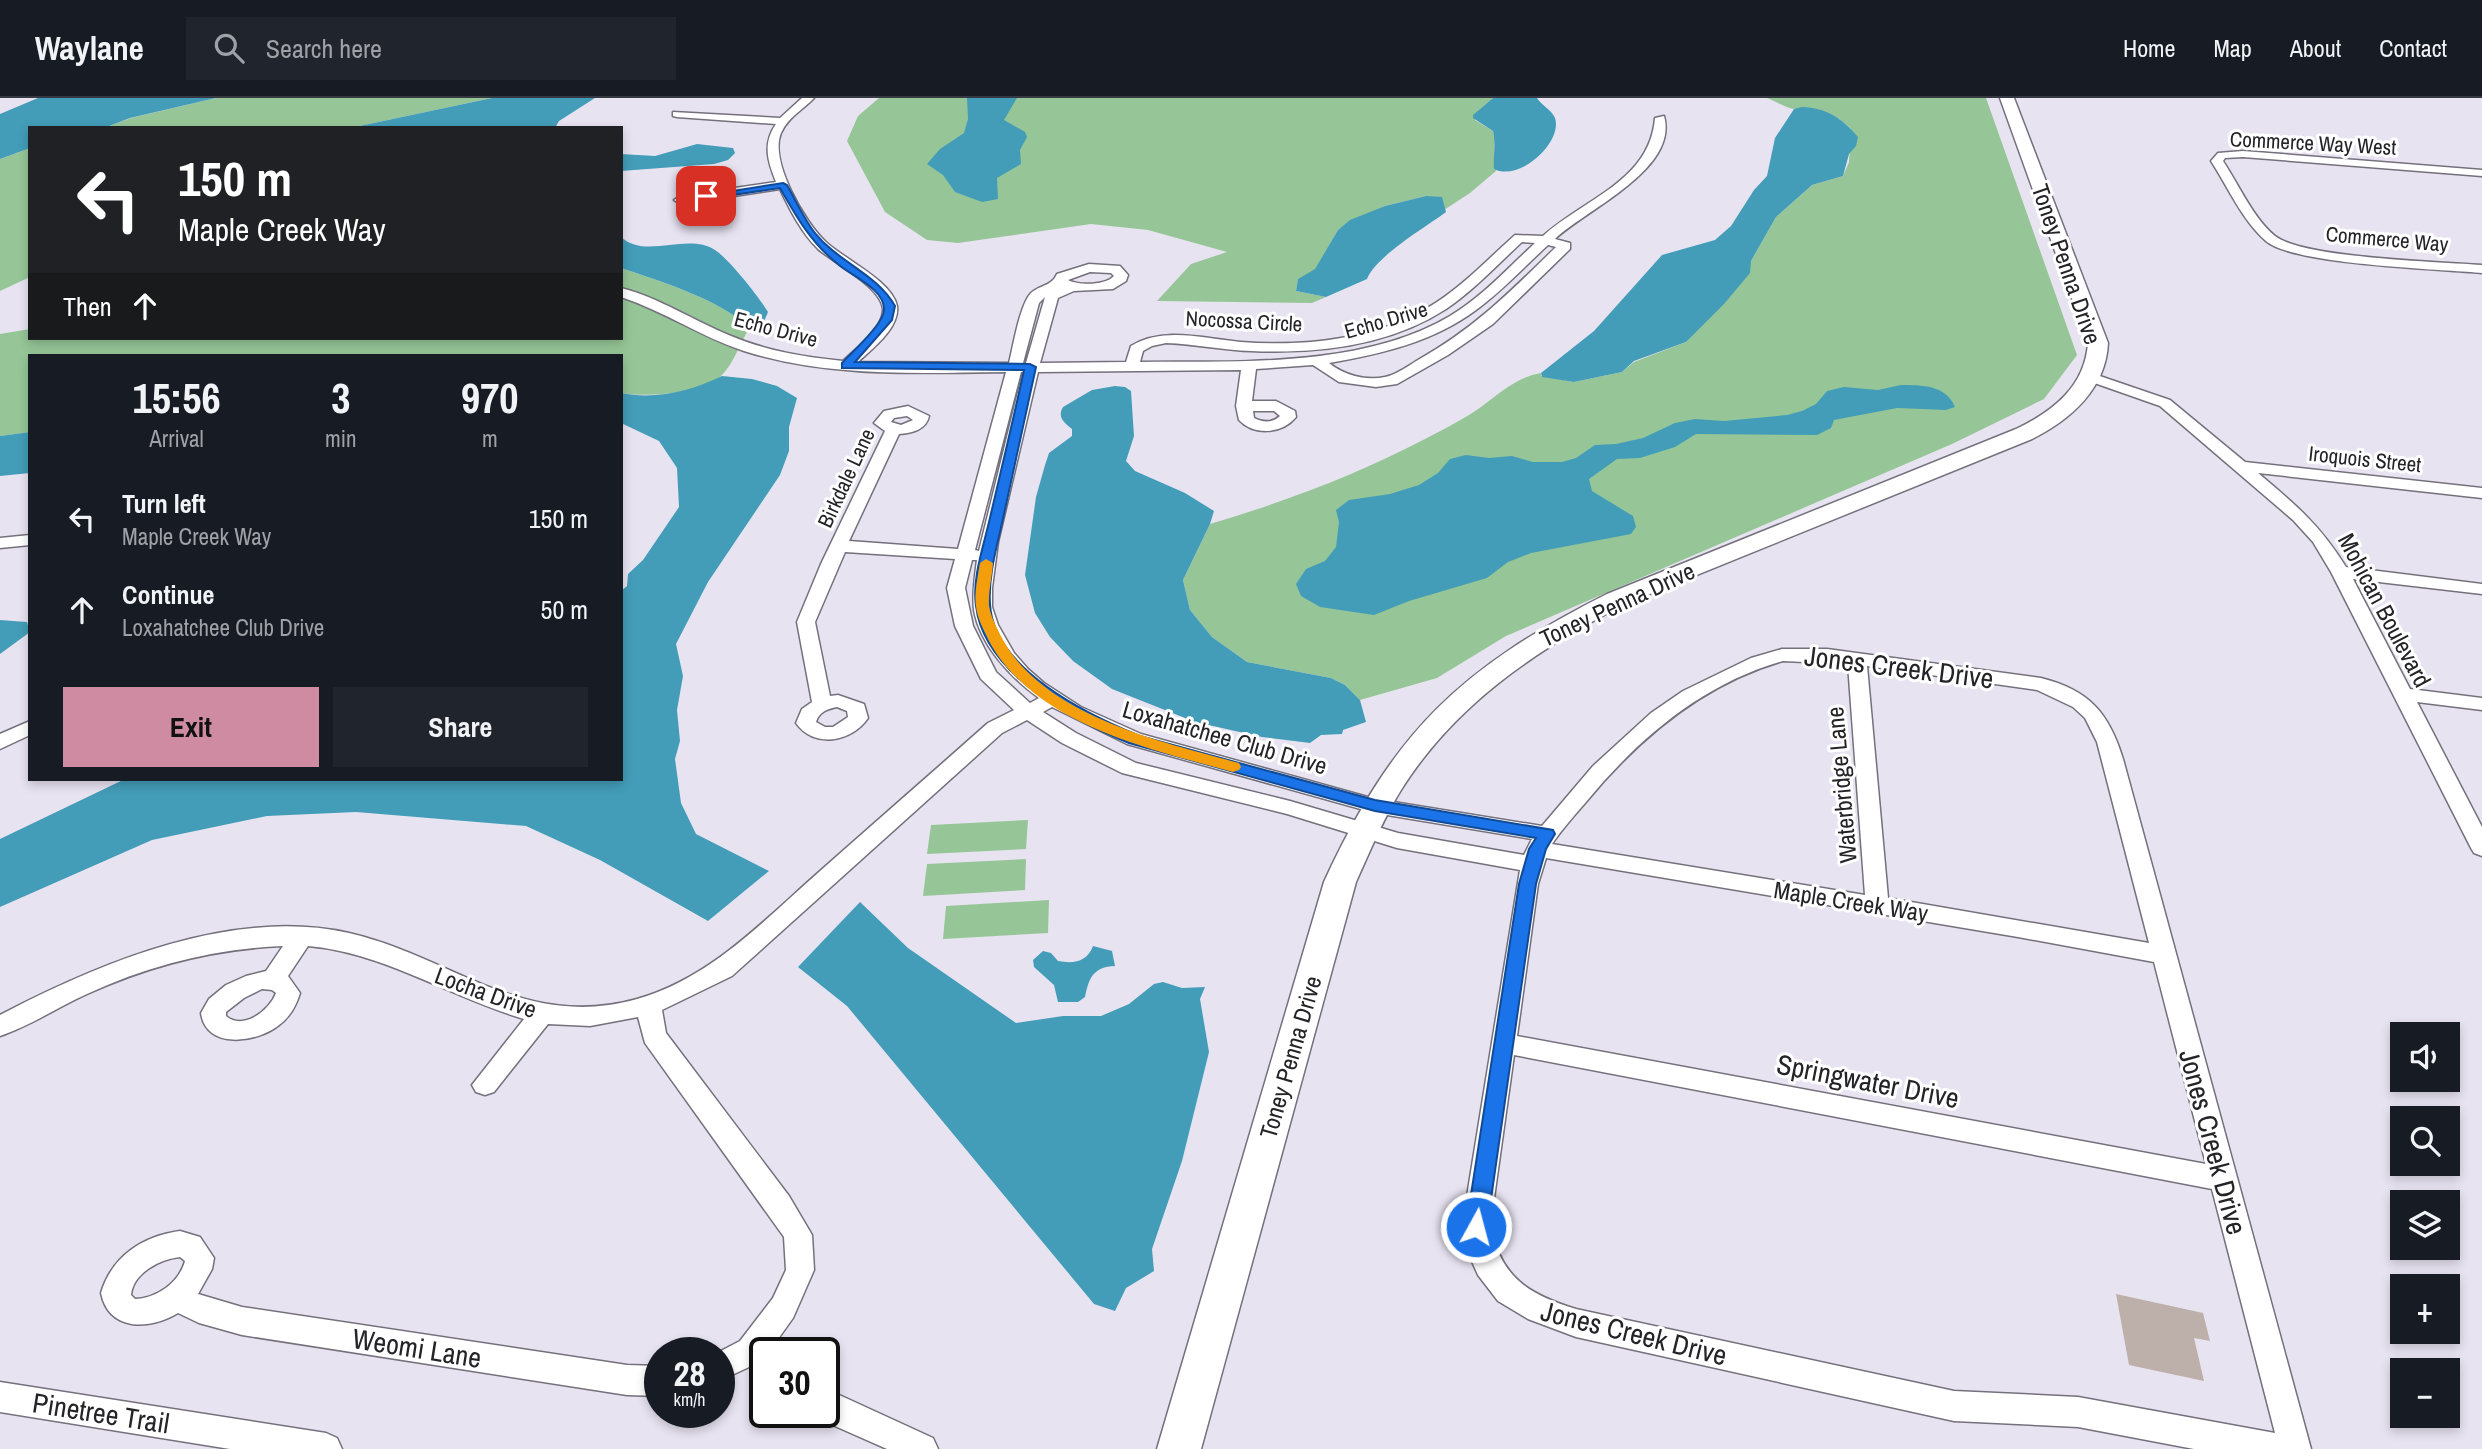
<!DOCTYPE html>
<html lang="en">
<head>
<meta charset="utf-8">
<style>
	body { margin:0; font-family:"Archivo Narrow",sans-serif; background:#20242c; color:#f1f3f6; height:100vh; display:flex; flex-direction:column; font-size:26px; white-space:nowrap }
	* { box-sizing:border-box; margin:0 }
	p { font-size:23px; color:#9ea1a6 }
	.icon { flex:none; width:38px; height:38px; fill:none; stroke:currentColor; stroke-width:2; stroke-linecap:round; stroke-linejoin:round }
	.map { position:relative; flex:1; overflow:hidden }
	.sheet { position:absolute; left:28px; top:256px; width:595px; height:427px; display:flex; flex-direction:column; background:#171b24; border-radius:0px; box-shadow:0 4px 10px #0003 }
	.sheet>* { flex:none }
	.guide { position:absolute; left:28px; top:28px; width:595px; height:214px; border-radius:0px; box-shadow:0 4px 10px #0003; background:#202124; color:#fff; overflow:hidden }
	.fabs { position:absolute; left:2390px; top:924px; display:grid; gap:14px }
	.fabs a { display:grid; place-items:center; width:70px; height:70px; border-radius:0px; background:#171b24; box-shadow:0 4px 10px #0003; font-size:35px }
	.speed { position:absolute; left:644px; top:1239px; display:flex; gap:14px; font-size:35px; font-weight:700; text-align:center }
	.speed>* { display:grid; place-content:center; width:91px; height:91px; border-radius:50%; background:#171b24; box-shadow:0 4px 10px #0003; line-height:1 }
	.speed small { font-size:18px; font-weight:400 }
	.speed .limit { border:4px solid #111; border-radius:10px; background:#fff; color:#111 }
	.pin { position:absolute; display:grid; place-items:center; width:60px; height:60px; color:#fff; margin:-30px; border-radius:14px; box-shadow:0 4px 10px #0006 }
	.me { position:absolute; width:77px; margin:-38px; rotate:7deg; stroke-linejoin:round; filter:drop-shadow(0 0 5px #0008) }
	.turn { display:flex; align-items:center; gap:24px; height:147px; padding:0 35px; font-size:32px }
	.turn .icon { width:91px; height:91px; stroke-width:2.5 }
	.turn b { display:block; font-size:49px; line-height:60px }
	.then { display:flex; align-items:center; height:66px; padding:0 35px; background:#0003; gap:14px; font-size:26px }
	.eta { display:flex; justify-content:space-evenly; align-items:center; height:119px; text-align:center }
	.eta b { font-size:42px; font-weight:700; line-height:49px }
	.cta { display:flex; gap:14px; margin-top:auto; padding:14px 35px }
	.cta a { flex:1; height:80px; border-radius:0px; background:#cf8ba2; color:#111; font-size:28px; font-weight:700; line-height:80px; text-align:center }
	.cta a+a { background:#20242c; color:#f1f3f6 }
	ul { padding:0; list-style:none }
	li { display:flex; align-items:center; gap:21px; height:91px; padding:0 35px }
	li div { flex:1 }
	li b { display:block; font-size:26px }
	li em { font-style:normal }
	header { display:flex; align-items:center; gap:42px; box-sizing:border-box; height:98px; padding:0 35px; background:#171b24; border-bottom:2px solid #363941 }
	header strong { font-size:33px }
	nav { display:flex; gap:38px; margin-inline-start:auto; font-size:24px }
	.search { width:490px; height:63px; background:#20242c; display:flex; align-items:center; gap:18px; box-sizing:border-box; padding:0 24px; border-radius:0px; color:#9ea1a6; font-size:26px }
	.map>svg:first-child { display:block }
	.green { fill:#96c697 }
	.water { fill:#439db8 }
	.building { fill:#bdafa9 }
	.lines { fill:none; stroke-linecap:round; stroke-linejoin:round }
	.street-casing { stroke:#74707c; stroke-width:3 }
	.secondary-casing { stroke:#74707c; stroke-width:3 }
	.street { fill:#fff; fill-rule:evenodd }
	.secondary { fill:#fff; fill-rule:evenodd }
	.route { fill:#1a73e8; stroke:#114b97; stroke-width:2 }
	.slow { fill:#f59e0b }
	.labels { text-anchor:middle; dominant-baseline:central; stroke-width:6; stroke-linejoin:round; paint-order:stroke }
	.far-street-label { font-size:21px; fill:#242327; stroke:#fff }
	.street-label { font-size:24px; fill:#242327; stroke:#fff }
	.near-street-label { font-size:28px; fill:#242327; stroke:#fff }
</style>
</head>
<body>
<header>
<strong>Waylane</strong>
<div class="search"><svg class="icon" aria-label="search" viewBox="0 0 24 24"><circle cx="10" cy="10" r="6"/><path d="M15 15l6 6"/></svg>Search here</div>
<nav><a>Home</a><a>Map</a><a>About</a><a>Contact</a></nav>
</header>
<div class="map">
<svg width="2482" height="1351" viewBox="0 0 2482 1351">
	<rect width="100%" height="100%" fill="#e8e3f1"/>
	<g class="green">
		<polygon points="216,0 492,0 350,30 104,30 131,20"/>
		<path d="M 879,0 L 1493,0 L 1479,12 L 1475,22 L 1493,33 C 1496,47 1492,60 1496,73 L 1470,95 L 1444,112 L 1426,98 L 1385,108 L 1342,129 L 1338,132 L 1315,172 L 1298,181 L 1296,193 L 1326,199 L 1312,205 L 1157,203 L 1191,166 L 1227,154 L 1148,132 L 1091,126 L 958,145 L 927,142 L 885,114 L 847,43 L 858,18 Z"/>
		<path d="M 1767,0 L 1986,0 L 2077,257 L 2044,301 L 1952,346 L 1506,538 L 1437,580 L 1360,602 L 1345,587 L 1331,580 L 1247,564 L 1212,539 L 1190,512 L 1183,482 L 1210,426 C 1284,404 1356,377 1425,341 C 1444,331 1464,321 1481,309 C 1500,295 1517,279 1541,275 L 1541,278 L 1574,284 L 1622,274 L 1634,264 L 1686,244 L 1751,163 L 1776,119 L 1812,87 L 1843,78 L 1849,64 L 1851,31 C 1832,12 1820,12 1794,11 C 1786,10 1775,3 1767,0 Z"/>
		<polygon points="30,50 30,179 0,193 0,61"/>
		<path d="M 621,170 C 665,185 713,199 750,229 C 741,243 734,265 722,277 C 705,295 645,300 621,295 L 621,257 L 30,257 L 30,334 L 0,338 L 0,236 L 30,231 L 30,240 L 621,240 Z"/>
		<polygon points="1028,722 1026,751 927,756 931,727"/>
		<polygon points="1026,761 1025,792 923,798 927,766"/>
		<polygon points="1049,802 1048,835 943,841 946,808"/>
	</g>
	<g class="water">
		<polygon points="38,0 216,0 130,20 104,30 30,30 30,50 0,61 0,16"/>
		<polygon points="492,0 595,0 559,23 555,30 350,30"/>
		<polygon points="967,0 1017,0 1004,22 1025,34 1027,39 1020,52 1021,66 997,80 998,101 982,104 955,94 943,77 927,66 940,51 964,35 968,21"/>
		<path d="M 1493,0 L 1537,0 C 1541,7 1552,12 1555,20 C 1563,44 1520,84 1494,71 C 1493,58 1496,47 1493,33 L 1473,20 L 1473,17 Z"/>
		<path d="M 1802,9 C 1827,10 1842,20 1858,39 L 1856,48 L 1849,56 L 1843,78 L 1812,87 L 1776,119 L 1751,163 L 1750,175 L 1724,206 L 1686,244 L 1634,263 L 1622,274 L 1574,284 L 1542,279 L 1541,275 L 1594,233 L 1662,157 L 1715,142 L 1731,128 L 1754,92 L 1767,78 L 1775,40 L 1794,11 Z"/>
		<polygon points="697,46 733,50 735,55 728,62 714,66 621,73 621,56 655,58"/>
		<path d="M 1426,98 L 1442,99 L 1446,114 C 1426,129 1376,158 1367,181 L 1326,199 L 1296,193 L 1298,181 L 1315,171 L 1338,132 L 1350,122 L 1385,108 Z"/>
		<path d="M 621,139 C 646,162 687,134 715,152 C 729,161 759,199 768,214 L 762,228 L 750,229 C 713,199 665,185 621,170 Z"/>
		<path d="M 722,278 L 752,281 L 777,288 L 797,300 L 789,329 L 789,353 L 780,377 L 708,484 L 676,546 L 683,578 L 677,612 L 680,643 L 675,661 L 681,705 L 696,736 L 769,773 L 708,823 L 600,762 L 526,728 L 356,714 L 267,718 L 152,742 L 0,809 L 0,741 L 125,681 L 621,681 L 621,493 L 627,488 L 628,476 L 643,462 L 679,409 L 677,370 L 659,343 L 621,325 L 621,295 C 655,302 692,293 722,278 Z"/>
		<path d="M 1901,287 C 1922,287 1946,287 1955,309 L 1946,312 L 1897,310 L 1834,322 L 1831,330 L 1817,337 L 1696,336 L 1675,349 L 1640,360 L 1617,361 L 1589,381 L 1592,393 L 1633,418 L 1636,429 L 1631,436 L 1531,455 L 1508,464 L 1487,480 L 1409,503 L 1374,517 L 1320,509 L 1301,498 L 1296,486 L 1306,471 L 1325,463 L 1336,449 L 1339,424 L 1336,412 L 1349,402 L 1390,396 L 1419,387 L 1438,375 L 1450,361 L 1466,357 L 1489,360 L 1512,358 L 1533,364 L 1562,364 L 1576,360 L 1595,347 L 1616,346 L 1643,340 L 1675,325 L 1695,321 L 1724,323 L 1787,317 L 1802,313 L 1816,306 L 1827,293 L 1844,289 L 1878,292 Z"/>
		<path d="M 1115,288 L 1125,289 L 1131,293 L 1134,338 L 1126,363 L 1135,373 L 1185,395 L 1214,413 L 1210,426 L 1183,482 L 1190,512 L 1212,539 L 1247,564 L 1331,580 L 1345,587 L 1360,602 L 1366,624 L 1343,632 L 1342,636 L 1321,637 L 1310,645 L 1262,639 L 1195,624 L 1112,591 L 1073,563 L 1050,539 L 1035,515 L 1025,477 L 1036,399 L 1045,367 L 1049,355 L 1072,338 L 1072,331 C 1064,325 1057,319 1063,309 L 1092,292 Z"/>
		<polygon points="30,334 30,375 0,378 0,338"/>
		<polygon points="0,522 27,524 30,534 0,556"/>
		<polygon points="860,804 908,850 1016,925 1063,918 1101,918 1129,906 1154,886 1163,884 1182,890 1205,889 1200,901 1209,954 1182,1063 1152,1151 1154,1173 1126,1190 1115,1213 1094,1206 847,908 798,869"/>
		<path d="M 1093,848 L 1112,853 L 1115,868 C 1093,869 1089,880 1085,899 L 1078,904 L 1058,904 L 1054,887 L 1034,869 L 1033,862 L 1043,853 L 1051,855 L 1058,863 C 1074,866 1087,864 1093,848 Z"/>
	</g>
	<polygon class="building" points="2116,1196 2203,1215 2210,1243 2194,1240 2204,1283 2129,1267"/>
	<g class="lines">
		<defs>
			<g id="street">
				<path d="M 802,0 L 814,0 C 804,11 788,19 781,35 C 769,63 805,125 826,144 C 844,161 892,183 897,208 C 900,230 872,251 858,264 L 1009,265 C 1013,249 1020,206 1031,195 C 1040,187 1052,188 1057,176 L 1089,166 L 1120,168 L 1128,177 L 1126,183 L 1113,191 L 1074,193 L 1058,200 L 1040,265 L 1126,264 L 1131,248 C 1165,228 1204,241 1241,244 C 1307,249 1381,241 1437,204 C 1466,185 1489,160 1515,137 L 1543,138 C 1585,100 1650,83 1655,20 L 1664,18 C 1679,71 1587,111 1555,141 L 1570,145 L 1570,151 L 1493,226 L 1448,257 L 1397,286 L 1376,289 L 1339,284 L 1313,267 L 1256,271 L 1252,303 L 1276,303 L 1295,313 L 1296,319 C 1282,336 1254,338 1239,322 L 1236,308 L 1241,272 L 1038,274 L 998,444 L 992,490 L 992,509 L 998,527 L 1014,555 L 1028,571 L 1044,585 L 1081,609 L 1141,636 L 1375,701 L 1542,728 L 1593,668 L 1651,615 L 1683,593 L 1751,560 L 1782,551 L 1827,551 L 2041,580 C 2089,592 2109,615 2123,661 L 2311,1351 L 2194,1351 L 2078,1329 L 1954,1323 L 1576,1239 L 1528,1221 L 1498,1203 L 1478,1177 L 1466,1150 L 1462,1129 L 1520,772 L 1397,750 L 1287,716 L 1122,675 L 1062,645 L 1027,622 L 1002,635 L 732,878 L 662,912 L 666,935 L 789,1098 L 812,1137 L 814,1172 L 793,1220 L 768,1255 L 765,1255 L 762,1263 L 719,1283 L 719,1255 L 717,1255 L 740,1243 L 773,1200 L 786,1172 L 784,1139 L 645,945 L 638,919 L 590,928 L 548,926 L 494,994 L 485,997 L 476,994 L 472,987 L 524,921 C 449,899 386,855 308,848 L 288,878 L 300,895 C 296,908 290,919 279,927 C 257,945 206,952 201,915 L 209,901 L 226,887 L 246,878 L 266,873 L 283,848 C 214,851 150,867 87,896 C 58,909 30,928 0,938 L 0,917 C 101,864 233,809 349,835 C 453,859 523,933 637,901 C 711,880 763,823 819,774 C 875,724 932,675 988,625 L 1014,612 L 981,581 L 955,528 L 947,490 L 955,461 L 845,454 L 815,524 L 830,598 L 838,597 L 864,606 L 868,620 C 852,644 814,651 796,625 L 802,611 L 812,604 L 797,524 L 821,466 L 885,333 L 874,325 L 884,313 L 908,308 L 929,318 C 926,332 912,335 899,336 L 849,443 L 958,451 L 1006,274 C 919,275 828,280 744,253 C 701,239 664,213 621,199 L 621,190 C 660,200 694,223 731,238 C 767,253 804,259 843,263 C 856,250 881,234 883,213 C 884,190 834,165 818,151 C 801,134 790,112 780,91 L 680,106 L 674,102 L 680,98 L 776,84 C 768,64 762,46 776,26 L 677,19 L 673,18 L 673,14 L 780,20 ZM 1522,144 L 1535,145 C 1508,170 1482,199 1450,218 C 1362,270 1239,263 1140,264 L 1143,253 L 1152,248 L 1166,245 C 1194,246 1222,252 1251,253 C 1317,256 1389,248 1446,211 C 1474,192 1497,167 1522,144 ZM 1548,147 L 1556,149 C 1510,194 1475,230 1418,262 C 1408,268 1396,277 1385,279 C 1365,283 1344,277 1329,265 C 1381,256 1433,244 1476,212 C 1502,193 1524,169 1548,147 ZM 1090,174 L 1111,175 L 1114,178 C 1106,187 1080,188 1068,182 ZM 1045,199 L 1026,265 L 1023,265 L 1039,205 ZM 1021,274 L 1023,274 L 979,453 L 975,452 ZM 1253,313 L 1274,313 L 1280,318 C 1272,325 1264,325 1254,320 ZM 907,318 L 913,322 L 901,327 L 891,324 L 894,320 ZM 972,462 L 977,462 C 975,478 972,495 974,512 C 980,547 1011,580 1039,600 L 1030,605 L 996,574 L 973,528 L 965,490 ZM 1783,563 L 1848,566 L 1865,797 L 1552,746 C 1562,731 1574,718 1586,704 C 1638,641 1702,586 1783,563 ZM 1867,568 L 2037,592 L 2073,609 L 2085,620 L 2097,644 L 2149,845 L 1888,800 ZM 837,609 L 847,613 L 848,619 L 833,629 L 825,629 L 816,624 C 819,614 827,611 837,609 ZM 1052,609 L 1127,646 L 1375,715 L 1532,741 L 1524,757 L 1398,735 L 1290,703 L 1136,665 L 1076,635 L 1043,614 ZM 1546,760 L 2018,839 L 2154,864 L 2206,1066 L 1517,938 L 1538,786 ZM 262,891 L 272,892 L 276,895 C 270,912 243,933 226,918 L 226,914 L 244,900 ZM 1514,957 L 2212,1091 L 2275,1335 L 2078,1299 L 1954,1293 L 1576,1211 C 1528,1196 1502,1180 1490,1129 Z"/>
				<path d="M 2243,53 L 2482,72 L 2482,78 L 2243,59 L 2225,60 L 2223,63 C 2239,87 2253,120 2275,138 C 2303,160 2441,164 2482,167 L 2482,175 C 2439,171 2294,167 2266,143 C 2242,122 2228,89 2211,63 L 2218,55 Z"/>
				<path d="M 2088,274 L 2170,302 L 2245,364 L 2482,390 L 2482,400 L 2258,375 C 2296,407 2320,427 2346,469 L 2482,486 L 2482,496 L 2353,481 L 2410,591 L 2482,600 L 2482,612 L 2417,604 L 2482,729 L 2482,758 L 2474,755 L 2471,750 L 2331,474 L 2313,444 L 2293,422 L 2160,308 L 2083,281 L 2081,278 L 2083,275 Z"/>
				<polygon points="30,437 30,447 0,450 0,440"/>
				<polygon points="30,623 30,637 0,651 0,636"/>
				<path d="M 180,1133 L 200,1139 L 214,1160 L 212,1171 L 198,1196 L 242,1209 L 627,1267 L 660,1268 L 660,1298 L 627,1297 L 242,1237 L 199,1225 L 178,1215 C 150,1232 109,1234 101,1195 C 112,1158 143,1138 180,1133 ZM 180,1159 L 185,1163 C 179,1185 157,1200 135,1201 L 131,1197 C 133,1175 160,1161 180,1159 Z"/>
				<polygon points="0,1284 326,1335 337,1340 342,1351 230,1351 0,1314"/>
				<polygon points="824,1290 933,1340 938,1351 887,1351 828,1325 813,1314 824,1314"/>
			</g>
			<path id="secondary" d="M 2000,0 L 2014,0 L 2108,245 C 2106,291 2070,322 2032,341 L 1625,506 C 1536,552 1455,606 1401,692 C 1383,721 1370,753 1356,784 L 1201,1351 L 1157,1351 L 1324,784 C 1393,634 1460,570 1607,496 L 2016,331 C 2052,314 2085,289 2088,245 Z"/>
		</defs>
		<use href="#street" class="street-casing"/>
		<use href="#secondary" class="secondary-casing"/>
		<use href="#street" class="street"/>
		<use href="#secondary" class="secondary"/>
	</g>
	<path class="route" d="M 783,85 L 787,87 C 796,103 804,121 815,135 C 838,164 877,176 895,208 L 892,222 L 855,264 L 1030,266 L 1036,269 C 1025,318 1015,367 1004,416 C 998,445 988,476 990,506 C 993,571 1088,617 1140,638 L 1375,702 L 1553,732 L 1555,736 L 1546,751 L 1536,786 L 1487,1129 L 1484,1136 L 1476,1139 L 1469,1136 L 1466,1129 L 1519,786 L 1529,751 L 1536,740 L 1375,713 L 1129,645 C 1073,622 984,576 976,508 C 972,481 983,450 989,424 C 1001,373 1013,323 1024,272 L 842,270 L 842,265 C 852,254 885,225 884,211 C 884,191 852,178 839,167 C 812,146 797,120 780,90 L 706,101 L 701,98 Z"/>
	<path class="slow" d="M 986,461 L 993,465 C 992,479 988,495 989,508 C 991,520 998,532 1003,542 C 1045,618 1162,644 1239,665 L 1241,669 L 1239,672 L 1233,674 C 1149,651 1034,626 989,543 C 984,532 977,520 976,508 C 974,495 978,479 980,465 Z"/>
	<g class="labels">
		<g class="far-street-label">
			<text transform="translate(2313 45) rotate(3)">Commerce Way West</text>
			<text transform="translate(2387 141) rotate(5)">Commerce Way</text>
			<text transform="translate(1386 222) rotate(-16)">Echo Drive</text>
			<text transform="translate(1244 223) rotate(3)">Nocossa Circle</text>
			<text transform="translate(776 231) rotate(15)">Echo Drive</text>
			<text transform="translate(2365 361) rotate(6)">Iroquois Street</text>
			<text transform="translate(846 380) rotate(-65)">Birkdale Lane</text>
		</g>
		<g class="street-label">
			<text transform="translate(2067 166) rotate(71)">Toney Penna Drive</text>
			<text transform="translate(1617 506) rotate(-25)">Toney Penna Drive</text>
			<text transform="translate(2385 512) rotate(62)">Mohican Boulevard</text>
			<text transform="translate(1225 639) rotate(16)">Loxahatchee Club Drive</text>
			<text transform="translate(1841 687) rotate(-95)">Waterbridge Lane</text>
			<text transform="translate(1851 803) rotate(9)">Maple Creek Way</text>
			<text transform="translate(486 894) rotate(20)">Locha Drive</text>
			<text transform="translate(1290 959) rotate(-74)">Toney Penna Drive</text>
		</g>
		<g class="near-street-label">
			<text transform="translate(1899 569) rotate(7)">Jones Creek Drive</text>
			<text transform="translate(1868 983) rotate(11)">Springwater Drive</text>
			<text transform="translate(2213 1044) rotate(75)">Jones Creek Drive</text>
			<text transform="translate(1634 1235) rotate(14)">Jones Creek Drive</text>
			<text transform="translate(417 1250) rotate(9)">Weomi Lane</text>
			<text transform="translate(101 1315) rotate(9)">Pinetree Trail</text>
		</g>
	</g>
</svg>
<div class="fabs">
<a><svg class="icon" aria-label="sound" viewBox="0 0 24 24"><path d="M4 9h4l5-4v14l-5-4H4zM17 9q2 3 0 6"/></svg></a>
<a><svg class="icon" aria-label="search" viewBox="0 0 24 24"><circle cx="10" cy="10" r="6"/><path d="M15 15l6 6"/></svg></a>
<a><svg class="icon" aria-label="layers" viewBox="0 0 24 24"><path d="M12 4l9 5-9 5-9-5zM3 14l9 5 9-5"/></svg></a>
<a>+</a>
<a>−</a>
</div>
<div class="speed"><div>28<small>km/h</small></div><div class="limit">30</div></div>
<div class="pin" style="left:706px;top:98px;background:#d93025"><svg class="icon" aria-label="arrive" viewBox="0 0 24 24"><path d="M6 21V4h12l-3 4 3 4H6"/></svg></div>
<svg class="me" style="left:1476px;top:1129px" viewBox="-20 -20 40 40"><circle r="17" fill="#1a73e8" stroke="#fff" stroke-width="3"/><path d="M0-11L8 9 0 5-8 9z" fill="#fff"/></svg>
<div class="guide">
<div class="turn"><svg class="icon" aria-label="left" viewBox="0 0 24 24"><path d="M17 20v-9H6M10 6l-5 5 5 5"/></svg><div><b>150 m</b>Maple Creek Way</div></div>
<div class="then">Then<svg class="icon" aria-label="ahead" viewBox="0 0 24 24"><path d="M12 20V5M6 11l6-6 6 6"/></svg></div>
</div>
<section class="sheet">
<div class="eta">
<div><b>15:56</b><p>Arrival</p></div>
<div><b>3</b><p>min</p></div>
<div><b>970</b><p>m</p></div>
</div>
<ul>
<li><svg class="icon" aria-label="left" viewBox="0 0 24 24"><path d="M17 20v-9H6M10 6l-5 5 5 5"/></svg><div><b>Turn left</b><p>Maple Creek Way</p></div><em>150 m</em></li>
<li><svg class="icon" aria-label="ahead" viewBox="0 0 24 24"><path d="M12 20V5M6 11l6-6 6 6"/></svg><div><b>Continue</b><p>Loxahatchee Club Drive</p></div><em>50 m</em></li>
</ul>
<div class="cta"><a>Exit</a><a>Share</a></div>
</section>
</div>
</body>
</html>
